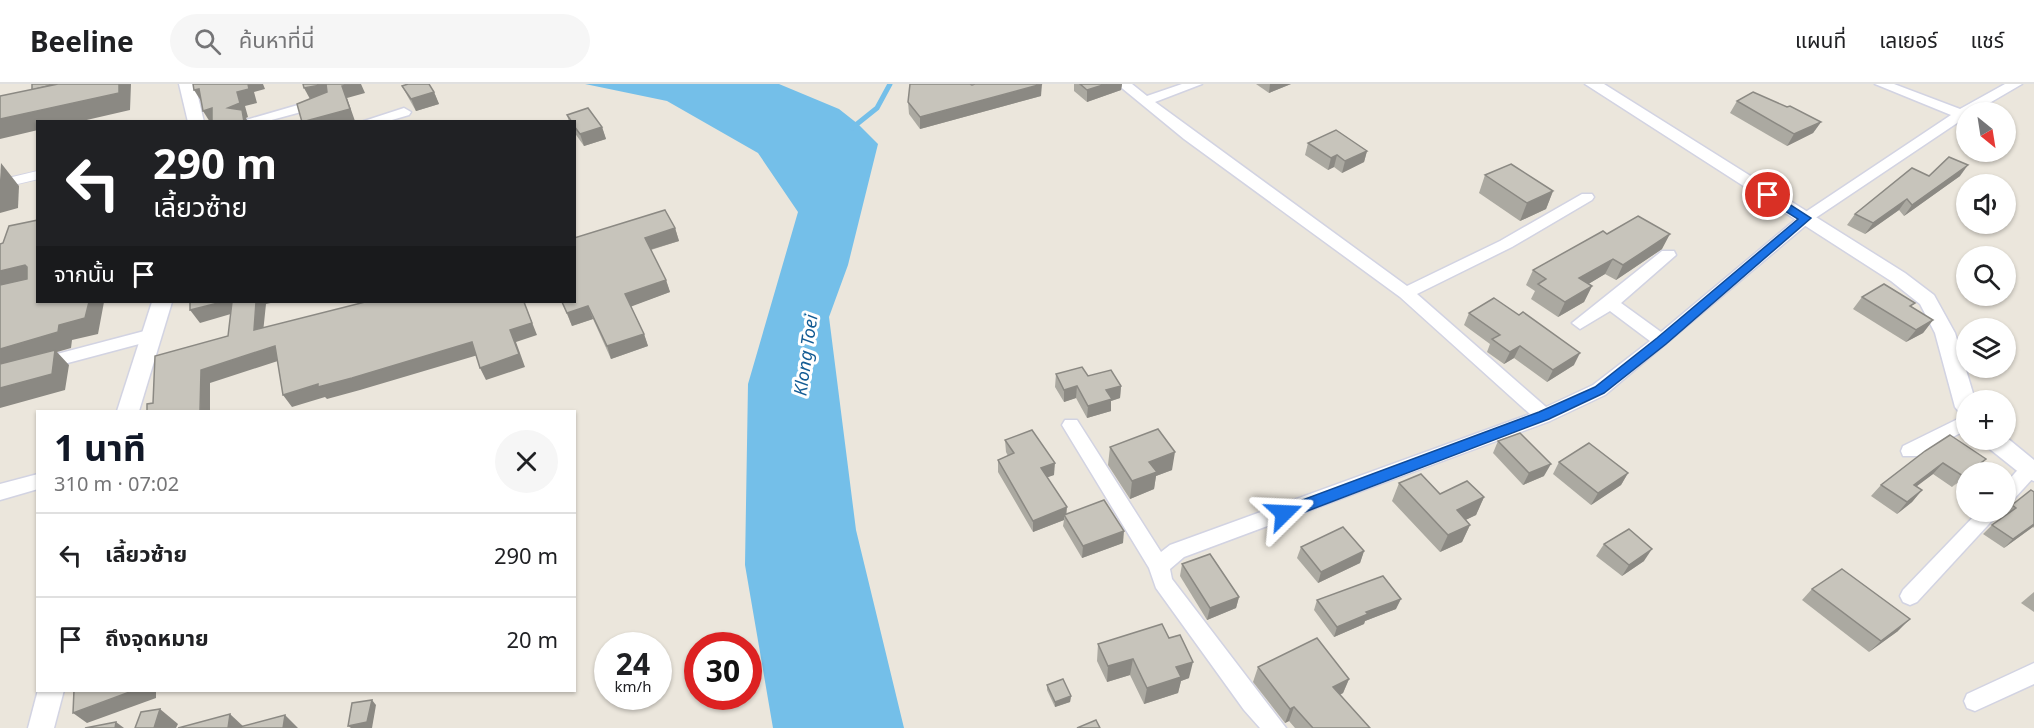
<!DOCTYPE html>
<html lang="th">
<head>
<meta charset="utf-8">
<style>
	body { margin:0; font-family:"Noto Sans","Noto Sans Thai",sans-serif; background:#f6f6f6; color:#202124; height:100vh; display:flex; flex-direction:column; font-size:22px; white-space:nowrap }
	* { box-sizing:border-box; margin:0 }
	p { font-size:20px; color:#757577 }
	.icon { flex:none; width:33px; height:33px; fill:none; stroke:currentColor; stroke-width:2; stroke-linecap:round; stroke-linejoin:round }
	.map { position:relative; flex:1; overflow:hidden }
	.side { position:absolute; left:36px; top:326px; width:540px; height:282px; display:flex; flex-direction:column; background:#fff; border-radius:0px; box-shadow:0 2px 4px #0004 }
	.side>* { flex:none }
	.top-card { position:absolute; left:36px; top:36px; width:540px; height:183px; border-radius:0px; box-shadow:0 2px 4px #0004; background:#202124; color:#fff; overflow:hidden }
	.needle { width:39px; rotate:150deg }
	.buttons { position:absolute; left:1956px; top:18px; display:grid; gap:12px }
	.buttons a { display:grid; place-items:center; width:60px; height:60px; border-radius:50%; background:#fff; box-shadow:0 2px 4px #0004; font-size:30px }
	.speed { position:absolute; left:594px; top:548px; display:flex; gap:12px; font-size:30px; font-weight:700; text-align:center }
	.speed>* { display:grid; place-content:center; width:78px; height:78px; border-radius:50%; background:#fff; box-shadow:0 2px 4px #0004; line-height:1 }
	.speed small { font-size:15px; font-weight:400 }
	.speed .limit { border:9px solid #d22; background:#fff; color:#111 }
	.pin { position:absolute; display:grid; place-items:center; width:51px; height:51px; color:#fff; margin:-26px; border:3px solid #fff; border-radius:50%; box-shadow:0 2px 6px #0007 }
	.me { position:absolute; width:66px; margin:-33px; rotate:69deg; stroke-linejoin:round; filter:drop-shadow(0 0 4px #0008) }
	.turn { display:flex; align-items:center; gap:21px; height:126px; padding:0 18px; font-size:27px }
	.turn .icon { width:78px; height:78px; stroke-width:2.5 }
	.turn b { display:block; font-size:42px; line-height:51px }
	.then { display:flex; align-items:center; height:57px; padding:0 18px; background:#0003; gap:12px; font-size:22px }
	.round { display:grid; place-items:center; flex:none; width:63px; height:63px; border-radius:32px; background:#f6f6f6 }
	.head { display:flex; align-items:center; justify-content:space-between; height:102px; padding:0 18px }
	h1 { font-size:36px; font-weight:700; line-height:45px; color:#111827 }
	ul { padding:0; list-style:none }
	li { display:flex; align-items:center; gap:18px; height:84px; padding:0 18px; border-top:2px solid #e0e0e0 }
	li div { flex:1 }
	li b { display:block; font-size:22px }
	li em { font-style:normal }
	header { display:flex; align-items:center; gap:36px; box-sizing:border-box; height:84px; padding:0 30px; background:#fff; border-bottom:2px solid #e0e0e0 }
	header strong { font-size:28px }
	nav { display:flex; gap:33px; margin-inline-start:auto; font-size:21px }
	.search { width:420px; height:54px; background:#f6f6f6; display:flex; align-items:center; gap:15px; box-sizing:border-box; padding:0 21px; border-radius:33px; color:#757577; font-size:22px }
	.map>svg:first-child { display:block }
	.water { fill:#74bfe9 }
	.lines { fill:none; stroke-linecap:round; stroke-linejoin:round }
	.stream { stroke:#74bfe9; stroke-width:5 }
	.service-casing { stroke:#d2d3e2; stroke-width:10 }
	.minor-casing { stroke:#d2d3e2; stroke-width:3 }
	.tertiary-casing { stroke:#d2d3e2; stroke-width:3 }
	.service { stroke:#fff; stroke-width:8 }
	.minor { fill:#fff; fill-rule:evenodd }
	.tertiary { fill:#fff; fill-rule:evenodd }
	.wall { fill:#aba9a1 }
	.shaded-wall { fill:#8b8983 }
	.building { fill:#c7c4bb; stroke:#8b8983; stroke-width:1.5 }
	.route { fill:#1a73e8; stroke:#114b97; stroke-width:1.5 }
	.labels { text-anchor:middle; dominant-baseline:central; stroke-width:6; stroke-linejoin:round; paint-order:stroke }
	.water-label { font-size:18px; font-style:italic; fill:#145c94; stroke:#fff }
</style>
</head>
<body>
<header>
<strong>Beeline</strong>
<div class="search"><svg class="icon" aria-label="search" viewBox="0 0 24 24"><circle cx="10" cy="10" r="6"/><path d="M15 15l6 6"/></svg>ค้นหาที่นี่</div>
<nav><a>แผนที่</a><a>เลเยอร์</a><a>แชร์</a></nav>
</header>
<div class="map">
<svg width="2034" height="644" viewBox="0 0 2034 644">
	<rect width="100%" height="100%" fill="#ebe6dc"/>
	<polygon class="water" points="585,0 779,0 839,25 858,40 878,60 848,181 829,233 856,446 904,644 773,644 745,481 748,300 798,128 758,69 667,17"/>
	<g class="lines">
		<polyline class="stream" points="852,44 877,24 890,0"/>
		<defs>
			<polyline id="service" points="0,100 38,91"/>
			<g id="minor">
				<polygon points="1117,0 1132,0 1147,12 1182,0 1202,0 1155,18 1407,202 1500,157 1582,110 1592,110 1594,113 1592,116 1512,163 1417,210 1546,323 1593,301 1650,257 1610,227 1580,245 1572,239 1662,167 1674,167 1676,171 1621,219 1661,248 1801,131 1951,31 1875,0 1894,0 1960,25 2005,0 2022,0 1974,28 1966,28 1966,33 1811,137 1605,311 1550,337 1184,473 1170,485 1172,495 1286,644 1260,644 1244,626 1156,504 1149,484 1062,341 1065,336 1077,336 1161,468 1170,461 1530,330 1400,213 1184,55"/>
				<polygon points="322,14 329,18 327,21 264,38 239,38"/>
				<polygon points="404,24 411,28 409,31 385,38 361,38"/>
				<polygon points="152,245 158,247 160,251 158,255 0,297 0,285"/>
				<polygon points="1966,331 1966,346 1917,372 1903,372 1901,367 1903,362"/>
				<polygon points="2030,378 2034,379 2034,393 2013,416 2006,418 2006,399 2023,380"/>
				<polygon points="38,390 38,405 0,416 0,400"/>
				<polygon points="1978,428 2000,428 1917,518 1910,521 1903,518 1900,512 1903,506"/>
				<polygon points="2034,579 2034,600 1975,627 1967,624 1964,617 1967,610"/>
			</g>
			<g id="tertiary">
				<polygon points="179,0 195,0 204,38 188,38"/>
				<polygon points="1585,0 1604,0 1905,189 1934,211 1955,249 1975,316 1966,316 1966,331 1959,328 1955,323 1935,249 1920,220 1891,197"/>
				<polygon points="152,218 172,218 139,327 117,327"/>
				<polygon points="2006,353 2034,376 2034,397 2026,394 1986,362 1983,356 2006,356"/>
				<polygon points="38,606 64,606 54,644 28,644"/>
			</g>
		</defs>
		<use href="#service" class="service-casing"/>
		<use href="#minor" class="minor-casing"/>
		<use href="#tertiary" class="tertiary-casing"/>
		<use href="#service" class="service"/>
		<use href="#minor" class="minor"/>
		<use href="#tertiary" class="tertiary"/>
	</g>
	<g class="wall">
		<polygon points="1074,0 1122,0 1121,6 1087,18 1074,7"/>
		<polygon points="1256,0 1291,0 1269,9"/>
		<polygon points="402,2 434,8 439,20 416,27 408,13"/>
		<polygon points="1041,12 920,45 909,30 908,18"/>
		<polygon points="1737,17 1821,38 1813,49 1787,62 1730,29"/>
		<polygon points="567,31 602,43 606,55 584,62 574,48 574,38 569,38"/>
		<polygon points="1308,59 1367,67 1364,78 1342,89 1334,83 1328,86 1305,71"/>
		<polygon points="1485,91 1553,107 1546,125 1520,137 1479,109"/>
		<polygon points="1929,92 1960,92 1904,132 1899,126 1865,150 1847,141 1855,130"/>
		<polygon points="675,144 679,157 651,166 666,196 670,208 631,222 644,250 648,262 611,275 593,235 572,242 562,218"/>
		<polygon points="1607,150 1662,165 1616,196 1605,190 1588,200 1592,202 1584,218 1558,233 1531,215 1535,207 1526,201 1533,186"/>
		<polygon points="1862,213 1912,224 1933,236 1923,249 1906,258 1853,225"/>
		<polygon points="1469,229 1519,231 1574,281 1547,298 1514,274 1504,280 1487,268 1490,260 1464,241"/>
		<polygon points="1056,290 1088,292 1121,302 1120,314 1111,317 1111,327 1087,334 1076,314 1064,318 1055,303"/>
		<polygon points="1950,351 1975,386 1972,388 1966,388 1952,403 1933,390 1916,402 1922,406 1912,418 1897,430 1871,412 1881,401"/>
		<polygon points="1005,356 1054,391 1047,393 1066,430 1123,459 1082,474 1063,442 1064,436 1033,448 998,388 998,376 1008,372 1006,368"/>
		<polygon points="1498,357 1544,392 1523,401 1493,369"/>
		<polygon points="1110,363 1172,386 1156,392 1154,405 1130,415 1108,381"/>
		<polygon points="1559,378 1628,389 1621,401 1591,421 1553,390"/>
		<polygon points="1399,399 1440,410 1484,413 1476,431 1465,436 1470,441 1462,458 1440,468 1392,417"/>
		<polygon points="2034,408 2034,444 2033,443 2004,464 1983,450 1992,441 2005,432 2002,430 2012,421"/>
		<polygon points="1604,460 1644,477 1622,492 1596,472"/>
		<polygon points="1301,463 1364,467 1360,479 1318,499 1297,474"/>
		<polygon points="1182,480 1239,513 1236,524 1207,536 1180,492"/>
		<polygon points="1812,505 1898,547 1869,568 1802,516"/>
		<polygon points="2034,508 2034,528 2021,519"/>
		<polygon points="1317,516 1396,525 1365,537 1364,540 1334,553 1314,526"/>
		<polygon points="1098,560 1189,594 1181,597 1178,609 1144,620 1130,591 1107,598 1097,577"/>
		<polygon points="1258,583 1349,595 1343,609 1340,611 1370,644 1295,644 1289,637 1285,639 1253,598"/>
		<polygon points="1047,601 1071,612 1070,618 1055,623 1047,606"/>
	</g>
	<g class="shaded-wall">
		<polygon points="119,0 131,0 130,26 78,38 38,38 38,46 0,55 0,35"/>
		<polygon points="248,0 263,0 265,5 254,8 257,19 245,22 248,33 246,34 248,38 244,38 228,24 237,8"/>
		<polygon points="326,0 331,12 310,15 304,4"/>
		<polygon points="351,0 361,0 365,9 347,14 355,37 352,38 303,38 342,2"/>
		<polygon points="1042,0 1041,12 920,45 920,33"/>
		<polygon points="1106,0 1122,0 1121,6 1087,18 1087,6"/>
		<polygon points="1270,0 1291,0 1269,9"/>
		<polygon points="199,5 203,20 194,6"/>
		<polygon points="434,8 439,20 416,27 411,15"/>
		<polygon points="212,24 220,38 210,38 203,27"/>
		<polygon points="1821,38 1813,49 1787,62 1794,50"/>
		<polygon points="602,43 606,55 584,62 580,50"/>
		<polygon points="1367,67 1364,78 1342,89 1345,77"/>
		<polygon points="1337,71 1334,83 1328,86 1331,74"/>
		<polygon points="1,79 19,102 18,124 0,129 0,96"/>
		<polygon points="1968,81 1960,92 1904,132 1912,121"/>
		<polygon points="1553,107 1546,125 1520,137 1527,119"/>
		<polygon points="1907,115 1899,126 1865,150 1873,139"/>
		<polygon points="675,144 679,157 649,166 645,154"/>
		<polygon points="1670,150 1662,165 1616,196 1623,181"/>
		<polygon points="1613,175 1605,190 1572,210 1579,194"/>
		<polygon points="25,181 37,197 0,206 0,187"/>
		<polygon points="666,196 670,208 630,223 625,210"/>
		<polygon points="1592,202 1584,218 1558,233 1565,218"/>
		<polygon points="89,218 104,218 98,250 72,256 71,264 57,268 69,281 65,306 0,324 0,265 59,241"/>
		<polygon points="222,218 235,218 241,227 200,239 190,226"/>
		<polygon points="256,218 275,218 266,220 262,258 254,246"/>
		<polygon points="524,218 537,251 516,258 525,283 486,296 480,284"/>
		<polygon points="588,222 593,235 572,242 567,229"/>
		<polygon points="1933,236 1923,249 1906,258 1916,246"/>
		<polygon points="644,250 648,262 611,275 607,262"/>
		<polygon points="472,258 478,271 360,306 327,315 325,313 292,323 283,311 318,300"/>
		<polygon points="275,262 284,275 210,299 210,327 200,327 201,286"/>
		<polygon points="1520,262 1514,274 1504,280 1510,268"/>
		<polygon points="1580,269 1574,281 1547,298 1553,286"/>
		<polygon points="1077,302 1076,314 1064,318 1064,306"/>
		<polygon points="1121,302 1120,314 1111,317 1111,327 1087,334 1088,322 1106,306"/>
		<polygon points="1175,368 1172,386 1156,392 1154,405 1130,415 1132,397 1149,378"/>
		<polygon points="1986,375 1972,388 1967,388"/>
		<polygon points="1055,379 1054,391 1040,396 1041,384"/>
		<polygon points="1943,379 1933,390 1904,412 1914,401"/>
		<polygon points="1551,380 1544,392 1523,401 1529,389"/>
		<polygon points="1628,389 1621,401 1591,421 1598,409"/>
		<polygon points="1966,389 1966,392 1952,403"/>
		<polygon points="1922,406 1912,418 1897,430 1907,418"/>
		<polygon points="1484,413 1476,431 1449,444 1457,426"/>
		<polygon points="1067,423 1066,435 1064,431 1064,436 1033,448 1033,437"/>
		<polygon points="2034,440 2034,442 2004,464 2013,455"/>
		<polygon points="1470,441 1462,458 1440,468 1448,451"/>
		<polygon points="1124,447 1123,459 1082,474 1083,462"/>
		<polygon points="1652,465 1644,477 1622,492 1629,481"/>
		<polygon points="1364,467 1360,479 1318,499 1321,488"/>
		<polygon points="1239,513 1236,524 1207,536 1210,524"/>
		<polygon points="1401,515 1396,525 1365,537 1364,540 1334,553 1337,543 1366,528"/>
		<polygon points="1910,535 1898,547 1869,568 1881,557"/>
		<polygon points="1133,575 1130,591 1107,598 1108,582"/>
		<polygon points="1193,578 1189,594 1181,597 1178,609 1144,620 1147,604 1176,583"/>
		<polygon points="1349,595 1343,609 1327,617 1333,603"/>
		<polygon points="135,606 156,606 156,614 87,639 73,629"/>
		<polygon points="1071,612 1070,618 1055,623 1055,618"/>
		<polygon points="372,616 376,621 372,644 351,644 348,642"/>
		<polygon points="1294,623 1289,637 1285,639 1290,625"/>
		<polygon points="160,625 178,640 176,644 154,644"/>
		<polygon points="230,630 245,644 228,644"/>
		<polygon points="285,631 298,644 283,644"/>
		<polygon points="116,638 124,644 115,644"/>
	</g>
	<g class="building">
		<polygon points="32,0 55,0 32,6"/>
		<polygon points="58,0 119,0 119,9 0,35 0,12"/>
		<polygon points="193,0 248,0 249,5 237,8 240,19 228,24 242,26 244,38 212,38 212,24 203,27 199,5 194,6"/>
		<polygon points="303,0 351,0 342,2 350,25 302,38 297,20 327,8 326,0 304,4"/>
		<polygon points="408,0 429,0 434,8 411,15 402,2"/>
		<polygon points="910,0 970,0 972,1 975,0 1042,0 920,33 908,18"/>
		<polygon points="1080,0 1106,0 1087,6"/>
		<polygon points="1753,8 1787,23 1790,22 1821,38 1794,50 1737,17"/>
		<polygon points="588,24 602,43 580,50 574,42 574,38 572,38 567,31"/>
		<polygon points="1336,46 1367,67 1345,77 1337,71 1331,74 1308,59"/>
		<polygon points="1949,73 1968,81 1912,121 1907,115 1873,139 1855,130 1912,84 1929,92"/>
		<polygon points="1511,80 1553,107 1527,119 1485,91"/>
		<polygon points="665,126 675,144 645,154 666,196 625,210 644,250 607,262 588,222 567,229 562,218 574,218 574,154"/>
		<polygon points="1638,132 1670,150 1623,181 1613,175 1579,194 1592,202 1565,218 1538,200 1546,195 1533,186 1603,147 1607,150"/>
		<polygon points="38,136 38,218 89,218 85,234 59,241 58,248 0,265 0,201 27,195 27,183 25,181 0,187 0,160 3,159 9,142"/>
		<polygon points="1884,200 1915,219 1910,222 1933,236 1916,246 1862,213"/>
		<polygon points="1494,214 1519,231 1523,228 1580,269 1553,286 1520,262 1510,268 1492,255 1500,251 1469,229"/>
		<polygon points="190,218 222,218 190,226"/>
		<polygon points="232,218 256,218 254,246 365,218 524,218 532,239 510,246 519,270 480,284 472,258 352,294 318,303 318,300 283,311 275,262 201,286 200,327 147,327 147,320 153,319 155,272 228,252"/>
		<polygon points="55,266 52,290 0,304 0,280"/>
		<polygon points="1082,283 1088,292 1111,286 1121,302 1106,306 1112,315 1088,322 1077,302 1064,306 1056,290"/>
		<polygon points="1158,345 1175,368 1149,378 1157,388 1132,397 1110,363"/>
		<polygon points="1032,346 1055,379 1041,384 1067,423 1033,437 998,376 1014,369 1005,356"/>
		<polygon points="1520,349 1551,380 1529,389 1498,357"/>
		<polygon points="1950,351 1986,375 1963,392 1943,379 1914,401 1922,406 1907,418 1881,401 1925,367"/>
		<polygon points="1589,359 1628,389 1598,409 1559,378"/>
		<polygon points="1421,390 1440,410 1467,397 1484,413 1457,426 1470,441 1448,451 1399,399"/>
		<polygon points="2031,406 2034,408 2034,440 2013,455 1992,441 2016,424 2012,421"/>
		<polygon points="1104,416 1124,447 1083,462 1064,431"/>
		<polygon points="1343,443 1364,467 1321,488 1301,463"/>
		<polygon points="1629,445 1652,465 1629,481 1604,460"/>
		<polygon points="1210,470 1239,513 1210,524 1182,480"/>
		<polygon points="1842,485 1910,535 1881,557 1812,505"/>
		<polygon points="1383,492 1401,515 1366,528 1368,530 1337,543 1317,516"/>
		<polygon points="1162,540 1169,554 1180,551 1193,578 1176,583 1181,593 1147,604 1133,575 1108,582 1098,560"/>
		<polygon points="1317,554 1349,595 1333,603 1370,644 1313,644 1294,623 1290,625 1258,583"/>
		<polygon points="1063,595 1071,612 1055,618 1047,601"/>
		<polygon points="74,606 135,606 73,629"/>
		<polygon points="372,616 367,638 348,642 352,619"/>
		<polygon points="160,625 154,644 135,644 141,628"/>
		<polygon points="230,630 228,644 178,644"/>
		<polygon points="285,631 283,644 236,644"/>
		<polygon points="1096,636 1100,644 1077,644"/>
		<polygon points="116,638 115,644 85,644"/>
	</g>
	<polygon class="route" points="1764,109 1772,109 1811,134 1666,260 1604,309 1549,335 1289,434 1278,434 1276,429 1278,425 1539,328 1595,303 1657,254 1798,135 1764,114"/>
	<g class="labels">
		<g class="water-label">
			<text transform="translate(805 271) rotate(-82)">Klong Toei</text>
		</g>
	</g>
</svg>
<div class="buttons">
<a><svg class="needle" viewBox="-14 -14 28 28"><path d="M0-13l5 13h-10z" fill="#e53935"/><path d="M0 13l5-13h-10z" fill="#757577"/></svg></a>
<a><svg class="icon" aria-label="sound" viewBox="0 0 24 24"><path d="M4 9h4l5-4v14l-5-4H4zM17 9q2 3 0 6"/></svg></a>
<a><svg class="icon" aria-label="search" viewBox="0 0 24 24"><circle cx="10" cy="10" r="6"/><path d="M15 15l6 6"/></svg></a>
<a><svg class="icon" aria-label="layers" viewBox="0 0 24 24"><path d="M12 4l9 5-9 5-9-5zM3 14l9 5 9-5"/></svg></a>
<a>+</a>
<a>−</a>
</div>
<div class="speed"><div>24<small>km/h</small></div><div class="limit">30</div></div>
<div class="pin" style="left:1768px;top:111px;background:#d93025"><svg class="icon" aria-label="arrive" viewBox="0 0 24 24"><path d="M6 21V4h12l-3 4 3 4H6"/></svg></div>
<svg class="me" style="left:1284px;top:429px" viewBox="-20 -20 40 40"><path d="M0-17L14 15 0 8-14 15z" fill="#1a73e8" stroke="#fff" stroke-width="4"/></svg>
<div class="top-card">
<div class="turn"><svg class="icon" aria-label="left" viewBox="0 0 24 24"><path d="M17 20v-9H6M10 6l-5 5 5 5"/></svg><div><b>290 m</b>เลี้ยวซ้าย</div></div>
<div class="then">จากนั้น<svg class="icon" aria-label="arrive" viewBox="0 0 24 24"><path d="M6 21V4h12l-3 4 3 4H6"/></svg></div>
</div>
<section class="side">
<div class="head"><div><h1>1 นาที</h1><p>310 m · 07:02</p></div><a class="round"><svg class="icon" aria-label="close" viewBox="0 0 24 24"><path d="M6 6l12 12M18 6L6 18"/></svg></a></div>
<ul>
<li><svg class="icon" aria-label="left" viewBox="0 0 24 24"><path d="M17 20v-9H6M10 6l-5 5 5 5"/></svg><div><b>เลี้ยวซ้าย</b></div><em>290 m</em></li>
<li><svg class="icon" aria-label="arrive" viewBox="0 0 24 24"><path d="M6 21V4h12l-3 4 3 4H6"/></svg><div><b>ถึงจุดหมาย</b></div><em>20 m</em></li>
</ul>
</section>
</div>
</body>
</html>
